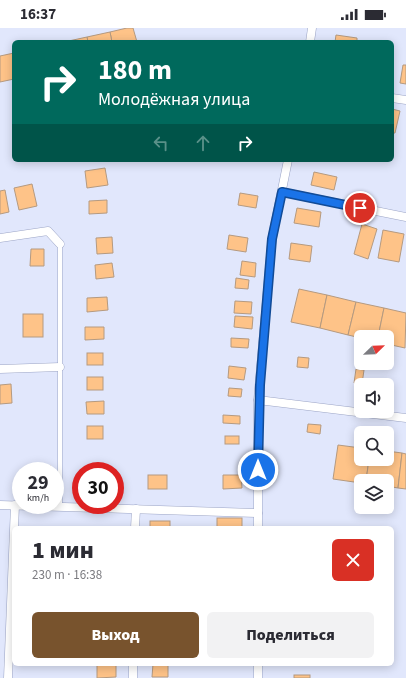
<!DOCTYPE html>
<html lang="ru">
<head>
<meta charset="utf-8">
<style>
	body { margin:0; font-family:"Source Sans 3",sans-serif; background:#f2f2f3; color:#2b2b33; height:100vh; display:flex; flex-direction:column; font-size:15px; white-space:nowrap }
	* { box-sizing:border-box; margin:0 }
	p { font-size:13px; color:#7c7c81 }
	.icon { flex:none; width:22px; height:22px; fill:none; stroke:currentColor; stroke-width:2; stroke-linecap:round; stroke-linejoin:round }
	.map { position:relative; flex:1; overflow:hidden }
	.panel { position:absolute; left:12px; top:498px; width:382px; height:140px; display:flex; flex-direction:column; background:#fff; border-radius:6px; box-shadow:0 2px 10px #0003 }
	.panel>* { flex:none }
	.banner { position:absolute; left:12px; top:12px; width:382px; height:122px; border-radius:6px; box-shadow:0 2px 10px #0003; background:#00695c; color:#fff; overflow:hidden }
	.needle { width:26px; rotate:67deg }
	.controls { position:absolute; left:354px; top:302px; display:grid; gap:8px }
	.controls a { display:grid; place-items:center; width:40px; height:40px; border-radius:6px; background:#fff; box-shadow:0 2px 10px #0003; font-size:20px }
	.speed { position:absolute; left:12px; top:434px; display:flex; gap:8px; font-size:20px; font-weight:700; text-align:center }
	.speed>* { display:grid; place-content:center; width:52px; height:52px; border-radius:50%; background:#fff; box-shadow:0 2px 10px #0003; line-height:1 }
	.speed small { font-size:10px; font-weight:400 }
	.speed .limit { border:6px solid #d22; background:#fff; color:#111 }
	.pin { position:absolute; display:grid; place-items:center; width:34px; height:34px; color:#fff; margin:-17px; border:2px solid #fff; border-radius:50%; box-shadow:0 1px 4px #0007 }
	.me { position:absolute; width:44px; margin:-22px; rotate:0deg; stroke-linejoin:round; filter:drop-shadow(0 0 3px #0008) }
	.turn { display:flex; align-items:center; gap:14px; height:84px; padding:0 20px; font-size:18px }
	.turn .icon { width:52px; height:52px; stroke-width:2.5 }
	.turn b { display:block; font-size:28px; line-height:34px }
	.lanes { display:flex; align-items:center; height:38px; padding:0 20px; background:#0003; justify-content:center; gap:20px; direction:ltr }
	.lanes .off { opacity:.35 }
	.round { display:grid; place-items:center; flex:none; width:42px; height:42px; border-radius:6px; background:#f2f2f3 }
	.head { display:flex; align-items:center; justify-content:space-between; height:68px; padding:0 20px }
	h1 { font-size:24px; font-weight:800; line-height:30px }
	.action { display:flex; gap:8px; margin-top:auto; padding:8px 20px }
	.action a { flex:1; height:46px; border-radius:6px; background:#78532d; color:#fff; font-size:16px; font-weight:800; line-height:46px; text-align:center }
	.action a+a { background:#f2f2f3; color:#2b2b33 }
	.status { display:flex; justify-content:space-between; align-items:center; height:28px; padding:0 20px; background:#fff; direction:ltr }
	.status svg { height:11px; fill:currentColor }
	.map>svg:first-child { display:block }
	.building { fill:#fec388; stroke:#b59a80 }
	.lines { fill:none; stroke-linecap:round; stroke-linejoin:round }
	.service-casing { stroke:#9ca5c6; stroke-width:5 }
	.minor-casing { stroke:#9ca5c6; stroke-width:9 }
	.service { stroke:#fff; stroke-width:4 }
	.minor { stroke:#fff; stroke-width:8 }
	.route-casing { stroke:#114b97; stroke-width:10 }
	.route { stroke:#1a73e8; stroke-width:7 }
</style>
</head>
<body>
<div class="status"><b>16:37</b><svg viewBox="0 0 49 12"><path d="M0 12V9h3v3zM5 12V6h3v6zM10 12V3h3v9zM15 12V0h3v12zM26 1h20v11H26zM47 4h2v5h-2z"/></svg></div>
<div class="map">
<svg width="406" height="650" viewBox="0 0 406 650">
	<rect width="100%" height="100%" fill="#e1e7fc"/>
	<g class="building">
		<polygon points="127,0 133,0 137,14 112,14 110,4"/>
		<polygon points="110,4 112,14 88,14 87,9"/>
		<polygon points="336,7 357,10 357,14 335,14"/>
		<polygon points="87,9 88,14 64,14"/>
		<polygon points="14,25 14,51 0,54 0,28"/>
		<polygon points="403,37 406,37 406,56 400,55"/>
		<polygon points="392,81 400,83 395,105 392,105"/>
		<polygon points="105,140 108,157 87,160 85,143"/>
		<polygon points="314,144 337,149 334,162 311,157"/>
		<polygon points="32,156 37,178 19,182 14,160"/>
		<polygon points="5,162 9,184 0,186 0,163"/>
		<polygon points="240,165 258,168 256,180 238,177"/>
		<polygon points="107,172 107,185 89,186 89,173"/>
		<polygon points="297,180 321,184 319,199 294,195"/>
		<polygon points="362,196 377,201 368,231 354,226"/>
		<polygon points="383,202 404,206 399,234 378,230"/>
		<polygon points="229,207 248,210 246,224 227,221"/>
		<polygon points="112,209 113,225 97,226 96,210"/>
		<polygon points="291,215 312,218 310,234 289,231"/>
		<polygon points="31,221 44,221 44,238 30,238"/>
		<polygon points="242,233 256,235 255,249 240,247"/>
		<polygon points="112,235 114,249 96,251 95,237"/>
		<polygon points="236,250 249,252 248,261 235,260"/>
		<polygon points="299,261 327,267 320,300 291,294"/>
		<polygon points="327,267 356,274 348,307 320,300"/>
		<polygon points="107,269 108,282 87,284 87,270"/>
		<polygon points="235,273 252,274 251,286 234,285"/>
		<polygon points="356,274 384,280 378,309 361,310 348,307"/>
		<polygon points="384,280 406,285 405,320 387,316 387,309 378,309"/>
		<rect x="23" y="286" width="20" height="23"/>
		<polygon points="235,288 253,289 252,301 234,299"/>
		<polygon points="85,299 104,299 104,311 85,312"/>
		<polygon points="231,310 249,311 248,320 231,319"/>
		<rect x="87" y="325" width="16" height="12"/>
		<polygon points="298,329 309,330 308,340 297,339"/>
		<polygon points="229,338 246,340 244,352 228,350"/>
		<polygon points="356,341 364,342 362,356 354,355"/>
		<rect x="87" y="349" width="16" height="13"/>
		<polygon points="11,356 12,375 0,376 0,357"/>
		<polygon points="229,360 242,361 241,369 228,368"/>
		<polygon points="104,373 104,386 87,386 86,374"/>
		<polygon points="223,387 240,388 240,396 223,395"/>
		<polygon points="308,396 321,397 320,406 307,404"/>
		<rect x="87" y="398" width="16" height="13"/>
		<rect x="225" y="408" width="14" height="8"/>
		<polygon points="338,417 361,420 361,431 369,431 366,453 361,453 361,455 333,451"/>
		<polygon points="387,423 402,425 398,460 387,458 387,453 366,453 369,431 387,431"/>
		<polygon points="402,425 406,426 406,461 398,460"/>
		<polygon points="33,437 51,438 51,443 33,443"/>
		<rect x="148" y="447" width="19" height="14"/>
		<polygon points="223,447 241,447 242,460 223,461"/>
		<rect x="217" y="490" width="25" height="10"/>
		<rect x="150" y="493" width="20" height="7"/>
		<polygon points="97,636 116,636 116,649 97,650"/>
		<polygon points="153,636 168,636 168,649 152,649"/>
		<rect x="294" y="647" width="16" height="3"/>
	</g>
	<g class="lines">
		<defs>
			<polyline id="service" points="60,216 60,478"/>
			<g id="minor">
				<polyline points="310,14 312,0"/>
				<polyline points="392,70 406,72"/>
				<polyline points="282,164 406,189"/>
				<polyline points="0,210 48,203 60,216"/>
				<polyline points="0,341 60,339"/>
				<polyline points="258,372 406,390"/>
				<polyline points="0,477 258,485"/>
				<polyline points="135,500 136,481"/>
				<polyline points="258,500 258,372 272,211 288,132"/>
				<polyline points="8,650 15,477"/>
				<polyline points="133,650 133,636"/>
				<polyline points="258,650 258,636"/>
			</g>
		</defs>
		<use href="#service" class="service-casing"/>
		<use href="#minor" class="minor-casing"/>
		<use href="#service" class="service"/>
		<use href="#minor" class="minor"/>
	</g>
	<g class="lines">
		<defs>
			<polyline id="route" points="258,442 260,357 272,211 282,164 360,180"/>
		</defs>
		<use href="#route" class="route-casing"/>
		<use href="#route" class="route"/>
	</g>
</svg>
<div class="controls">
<a><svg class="needle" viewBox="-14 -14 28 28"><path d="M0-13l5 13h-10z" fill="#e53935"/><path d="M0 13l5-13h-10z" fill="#7c7c81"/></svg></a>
<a><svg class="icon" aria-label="sound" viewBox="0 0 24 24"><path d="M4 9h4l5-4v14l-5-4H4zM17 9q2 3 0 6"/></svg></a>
<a><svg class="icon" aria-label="search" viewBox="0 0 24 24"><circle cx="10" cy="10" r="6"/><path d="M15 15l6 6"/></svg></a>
<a><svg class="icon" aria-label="layers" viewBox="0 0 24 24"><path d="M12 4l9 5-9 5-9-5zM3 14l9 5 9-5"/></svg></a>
</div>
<div class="speed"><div>29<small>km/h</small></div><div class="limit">30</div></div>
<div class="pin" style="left:360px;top:180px;background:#d93025"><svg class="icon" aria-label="arrive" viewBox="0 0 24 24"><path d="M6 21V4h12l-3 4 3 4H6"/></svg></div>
<svg class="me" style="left:258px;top:442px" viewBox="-20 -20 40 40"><circle r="17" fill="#1a73e8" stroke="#fff" stroke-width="3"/><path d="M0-11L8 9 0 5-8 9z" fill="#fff"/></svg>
<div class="banner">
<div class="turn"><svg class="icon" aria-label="right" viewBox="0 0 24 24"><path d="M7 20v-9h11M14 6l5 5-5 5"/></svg><div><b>180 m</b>Молодёжная улица</div></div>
<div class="lanes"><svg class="icon off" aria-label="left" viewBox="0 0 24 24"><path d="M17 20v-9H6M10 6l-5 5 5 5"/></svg><svg class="icon off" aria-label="ahead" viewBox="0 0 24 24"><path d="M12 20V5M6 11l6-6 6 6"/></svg><svg class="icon" aria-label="right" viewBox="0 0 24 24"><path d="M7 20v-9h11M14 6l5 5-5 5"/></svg></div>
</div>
<section class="panel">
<div class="head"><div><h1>1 мин</h1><p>230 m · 16:38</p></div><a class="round" style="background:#d93025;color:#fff"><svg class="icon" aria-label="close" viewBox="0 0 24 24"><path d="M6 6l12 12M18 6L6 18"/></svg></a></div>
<div class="action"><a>Выход</a><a>Поделиться</a></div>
</section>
</div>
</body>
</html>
